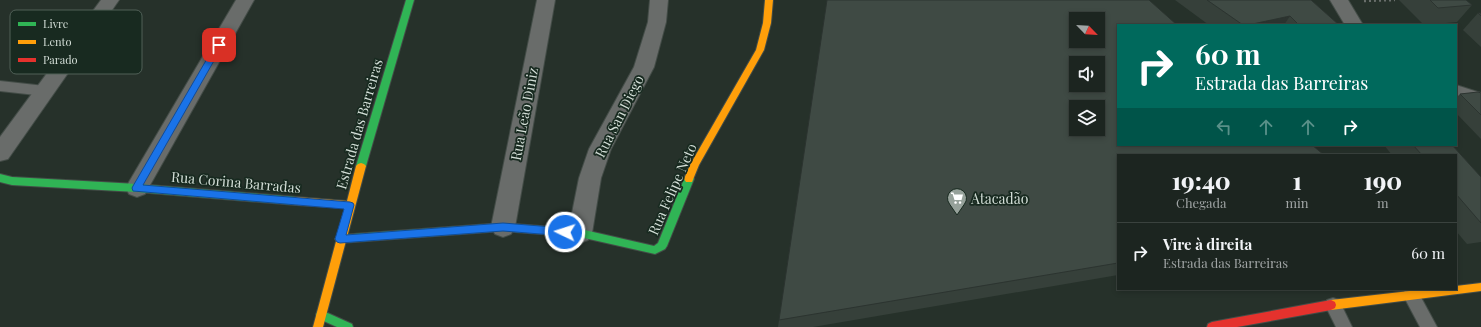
<!DOCTYPE html>
<html lang="pt">
<head>
<meta charset="utf-8">
<style>
	body { margin:0; font-family:"Playfair Display",serif; background:#29312d; color:#f1f3f6; height:100vh; display:flex; flex-direction:column; font-size:15px; white-space:nowrap }
	* { box-sizing:border-box; margin:0 }
	p { font-size:13px; color:#a0a5a5 }
	.icon { flex:none; width:22px; height:22px; fill:none; stroke:currentColor; stroke-width:2; stroke-linecap:round; stroke-linejoin:round }
	.map { position:relative; flex:1; overflow:hidden }
	.drawer { position:absolute; left:1117px; top:154px; width:340px; height:136px; display:flex; flex-direction:column; background:#1c2520; border-radius:0px; box-shadow:0 2px 6px #0003,0 0 0 1px #3a423e }
	.drawer>* { flex:none }
	.banner { position:absolute; left:1117px; top:24px; width:340px; height:122px; border-radius:0px; box-shadow:0 2px 6px #0003,0 0 0 1px #3a423e; background:#00695c; color:#fff; overflow:hidden }
	.needle { width:26px; rotate:115deg }
	.tools { position:absolute; left:1069px; top:12px; display:grid; gap:8px }
	.tools a { display:grid; place-items:center; width:36px; height:36px; border-radius:0px; background:#1c2520; box-shadow:0 2px 6px #0003,0 0 0 1px #3a423e; font-size:20px }
	.pin { position:absolute; display:grid; place-items:center; width:34px; height:34px; color:#fff; margin:-17px; border-radius:8px; box-shadow:0 2px 6px #0006 }
	.me { position:absolute; width:44px; margin:-22px; rotate:274deg; stroke-linejoin:round; filter:drop-shadow(0 0 3px #0008) }
	.turn { display:flex; align-items:center; gap:14px; height:84px; padding:0 12px; font-size:18px }
	.turn .icon { width:52px; height:52px; stroke-width:2.5 }
	.turn b { display:block; font-size:28px; line-height:34px }
	.lanes { display:flex; align-items:center; height:38px; padding:0 12px; background:#0003; justify-content:center; gap:20px; direction:ltr }
	.lanes .off { opacity:.35 }
	.eta { display:flex; justify-content:space-evenly; align-items:center; height:68px; text-align:center }
	.eta b { font-size:24px; font-weight:800; line-height:28px }
	ul { padding:0; list-style:none }
	li { display:flex; align-items:center; gap:12px; height:60px; padding:0 12px; border-top:1px solid #3a423e }
	li div { flex:1 }
	li b { display:block; font-size:15px }
	li em { font-style:normal }
	.map>svg:first-child { display:block }
	.lines { fill:none; stroke-linecap:round; stroke-linejoin:round }
	.lane-casing { stroke:#434c47; stroke-width:2 }
	.street-casing { stroke:#434c47; stroke-width:2 }
	.fast-casing { stroke:#434c47; stroke-width:2 }
	.slow-casing { stroke:#434c47; stroke-width:2 }
	.jam-casing { stroke:#434c47; stroke-width:2 }
	.path { stroke:#696e6b; stroke-width:2.5; stroke-dasharray:2 3; stroke-linecap:butt }
	.lane { fill:#696c6a; fill-rule:evenodd }
	.street { fill:#696c6a; fill-rule:evenodd }
	.fast { fill:#30b455; fill-rule:evenodd }
	.slow { fill:#ff9f0a; fill-rule:evenodd }
	.jam { fill:#e5322d; fill-rule:evenodd }
	.wall { fill:#36403a }
	.shaded-wall { fill:#2c3430 }
	.building { fill:#3f4a44; stroke:#2c3430; fill-rule:evenodd }
	.route { fill:#1a73e8; stroke:#114b97 }
	.labels { text-anchor:middle; dominant-baseline:central; stroke-width:3.5; stroke-linejoin:round; paint-order:stroke }
	.street-label { font-size:14px; fill:#d3ded7; stroke:#182a20 }
	.poi-label { font-size:14px; fill:#d3ded7; stroke:#182a20; text-anchor:start }
	.key { fill:#182a20; stroke:#506057; stroke-width:1 }
	.key-label { font-size:11px; fill:#d3ded7 }
</style>
</head>
<body>
<div class="map">
<svg width="1481" height="327" viewBox="0 0 1481 327">
	<rect width="100%" height="100%" fill="#26312a"/>
	<g class="lines">
		<defs>
			<g id="lane">
				<polygon points="0,81 45,86 50,88 51,91 50,94 45,96 0,91"/>
				<polygon points="1408,289 1417,290 1437,327 1420,327 1403,295 1405,290"/>
				<polygon points="1333,298 1339,300 1352,327 1336,327 1325,305 1327,300"/>
			</g>
			<g id="street">
				<polygon points="101,0 119,0 8,159 0,161 0,137"/>
				<polygon points="236,0 254,0 145,194 137,197 129,194 126,188 129,182"/>
				<polygon points="537,0 555,0 515,227 511,234 503,237 495,234 491,227"/>
				<polygon points="650,0 668,0 666,22 654,67 611,149 601,178 592,233 588,240 580,243 572,240 568,233 579,178 589,149 634,67 648,22"/>
				<polygon points="1330,0 1348,0 1363,25 1345,25"/>
				<polygon points="1456,85 1481,93 1481,107 1456,99"/>
			</g>
			<g id="fast">
				<polygon points="406,0 414,0 366,166 364,168 358,168 356,166"/>
				<polygon points="0,174 12,177 137,184 296,197 299,198 301,201 299,204 296,205 137,192 12,185 0,182"/>
				<polygon points="689,175 692,176 694,179 667,246 665,249 655,254 580,237 503,231 340,243 337,242 335,239 337,236 340,235 503,223 580,229 654,246 658,243 684,179 686,176"/>
				<polygon points="321,310 352,324 353,327 337,327 317,318 316,315 317,312"/>
			</g>
			<g id="slow">
				<polygon points="765,0 773,0 771,23 764,50 699,165 692,182 686,182 684,179 690,165 756,50 763,23"/>
				<polygon points="361,163 364,164 366,166 323,327 313,327 345,208 296,205 293,204 291,201 293,198 296,197 347,201 356,166 358,164"/>
				<polygon points="1481,283 1481,291 1331,310 1327,308 1326,305 1327,302 1331,300 1427,289 1456,289 1456,286"/>
			</g>
			<polygon id="jam" points="1331,300 1335,302 1336,305 1335,308 1331,310 1237,327 1207,327 1208,324 1212,322"/>
		</defs>
		<use href="#lane" class="lane-casing"/>
		<use href="#street" class="street-casing"/>
		<use href="#fast" class="fast-casing"/>
		<use href="#slow" class="slow-casing"/>
		<use href="#jam" class="jam-casing"/>
		<polyline class="path" points="1364,1 1395,0"/>
		<use href="#lane" class="lane"/>
		<use href="#street" class="street"/>
		<use href="#fast" class="fast"/>
		<use href="#slow" class="slow"/>
		<use href="#jam" class="jam"/>
	</g>
	<g class="wall">
		<polygon points="1175,0 1311,0 1339,25 1209,25"/>
		<polygon points="1399,0 1466,0 1472,5 1457,22 1424,25"/>
		<polygon points="1478,13 1481,13 1481,47 1463,30"/>
		<polygon points="1481,93 1481,139 1456,113 1456,98 1460,94"/>
		<polygon points="1384,145 1452,145 1481,177 1481,242 1467,244 1456,231 1456,155 1392,155"/>
		<polygon points="1118,155 1118,275 813,327 778,327 779,320"/>
	</g>
	<polygon class="shaded-wall" points="1290,16 1284,25 1248,25"/>
	<g class="building">
		<path d="M 827,0 L 1149,0 L 1177,25 L 1118,25 L 1118,145 L 1312,145 L 1324,155 L 1118,155 L 1118,263 L 779,320 ZM 1076,19 L 1098,19 L 1098,41 L 1076,41 ZM 1076,63 L 1098,63 L 1098,85 L 1076,85 ZM 1076,107 L 1098,107 L 1098,129 L 1076,129 Z"/>
		<polygon points="1207,0 1311,0 1339,25 1299,25 1290,16 1248,25 1243,25"/>
		<polygon points="1430,0 1466,0 1472,5 1438,8"/>
		<polygon points="1478,13 1481,13 1481,16"/>
		<polygon points="1478,92 1481,93 1481,115 1460,94"/>
		<polygon points="1413,145 1452,145 1481,177 1481,223 1456,194 1456,155 1422,155"/>
	</g>
	<polygon class="route" points="219,42 223,45 143,185 350,202 353,203 354,205 346,235 503,223 565,228 568,229 569,232 568,235 565,236 503,231 340,243 337,242 335,239 344,209 133,191 132,188 133,186 215,45"/>
	<defs>
		<symbol id="supermarket-pin" viewBox="-11 -11 22 30"><path d="M0 17L-7.5 6A9.5 9.5 0 1 1 7.5 6Z" fill="#96a19a" stroke="#182a20"/><path d="M-6-5.5h2.5l.6 2H6L4.5 2H-2.5L-4.4-4H-6ZM-1.5 3.2a1.3 1.3 0 1 0 .1 0ZM3 3.2a1.3 1.3 0 1 0 .1 0Z" fill="#fff"/></symbol>
	</defs>
	<g fill-rule="evenodd">
		<use href="#supermarket-pin" x="946" y="187" width="22" height="30"/>
	</g>
	<g class="labels">
		<g class="street-label">
			<text transform="translate(524 114) rotate(-79)">Rua Leão Diniz</text>
			<text transform="translate(619 116) rotate(-63)">Rua San Diego</text>
			<text transform="translate(359 124) rotate(-74)">Estrada das Barreiras</text>
			<text transform="translate(236 182) rotate(5)">Rua Corina Barradas</text>
			<text transform="translate(672 189) rotate(-66)">Rua Felipe Neto</text>
		</g>
		<g class="poi-label">
			<text x="971" y="198">Atacadão</text>
		</g>
	</g>
	<rect x="10" y="10" width="132" height="64" rx="6" class="key"/>
	<rect x="18" y="22" width="18" height="4" fill="#30b455"/>
	<rect x="18" y="40" width="18" height="4" fill="#ff9f0a"/>
	<rect x="18" y="58" width="18" height="4" fill="#e5322d"/>
	<g class="key-label">
		<text x="43" y="28">Livre</text>
		<text x="43" y="46">Lento</text>
		<text x="43" y="64">Parado</text>
	</g>
</svg>
<div class="tools">
<a><svg class="needle" viewBox="-14 -14 28 28"><path d="M0-13l5 13h-10z" fill="#e53935"/><path d="M0 13l5-13h-10z" fill="#a0a5a5"/></svg></a>
<a><svg class="icon" aria-label="sound" viewBox="0 0 24 24"><path d="M4 9h4l5-4v14l-5-4H4zM17 9q2 3 0 6"/></svg></a>
<a><svg class="icon" aria-label="layers" viewBox="0 0 24 24"><path d="M12 4l9 5-9 5-9-5zM3 14l9 5 9-5"/></svg></a>
</div>
<div class="pin" style="left:219px;top:45px;background:#d93025"><svg class="icon" aria-label="arrive" viewBox="0 0 24 24"><path d="M6 21V4h12l-3 4 3 4H6"/></svg></div>
<svg class="me" style="left:565px;top:232px" viewBox="-20 -20 40 40"><circle r="17" fill="#1a73e8" stroke="#fff" stroke-width="3"/><path d="M0-11L8 9 0 5-8 9z" fill="#fff"/></svg>
<div class="banner">
<div class="turn"><svg class="icon" aria-label="right" viewBox="0 0 24 24"><path d="M7 20v-9h11M14 6l5 5-5 5"/></svg><div><b>60 m</b>Estrada das Barreiras</div></div>
<div class="lanes"><svg class="icon off" aria-label="left" viewBox="0 0 24 24"><path d="M17 20v-9H6M10 6l-5 5 5 5"/></svg><svg class="icon off" aria-label="ahead" viewBox="0 0 24 24"><path d="M12 20V5M6 11l6-6 6 6"/></svg><svg class="icon off" aria-label="ahead" viewBox="0 0 24 24"><path d="M12 20V5M6 11l6-6 6 6"/></svg><svg class="icon" aria-label="right" viewBox="0 0 24 24"><path d="M7 20v-9h11M14 6l5 5-5 5"/></svg></div>
</div>
<section class="drawer">
<div class="eta">
<div><b>19:40</b><p>Chegada</p></div>
<div><b>1</b><p>min</p></div>
<div><b>190</b><p>m</p></div>
</div>
<ul>
<li><svg class="icon" aria-label="right" viewBox="0 0 24 24"><path d="M7 20v-9h11M14 6l5 5-5 5"/></svg><div><b>Vire à direita</b><p>Estrada das Barreiras</p></div><em>60 m</em></li>
</ul>
</section>
</div>
</body>
</html>
